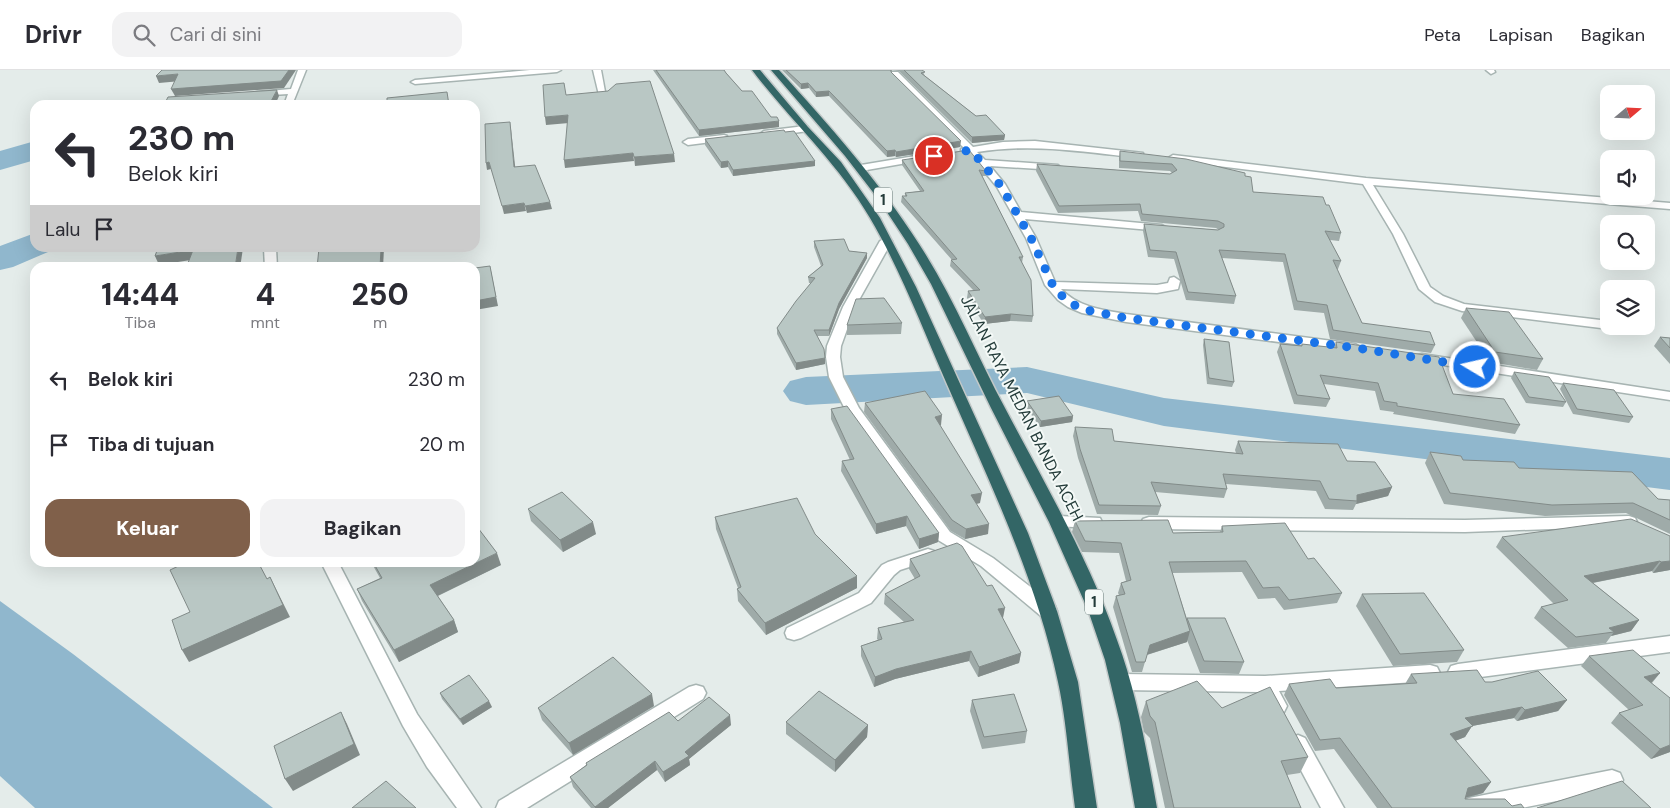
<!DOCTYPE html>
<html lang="id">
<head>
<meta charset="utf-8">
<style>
	body { margin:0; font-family:"DM Sans",sans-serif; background:#f2f2f3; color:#2b2b33; height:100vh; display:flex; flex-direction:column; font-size:19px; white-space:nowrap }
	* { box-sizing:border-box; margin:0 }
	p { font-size:16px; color:#7c7c81 }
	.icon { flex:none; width:28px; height:28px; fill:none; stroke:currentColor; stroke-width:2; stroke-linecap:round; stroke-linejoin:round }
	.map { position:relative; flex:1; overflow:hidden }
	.sheet { position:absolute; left:30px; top:192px; width:450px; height:305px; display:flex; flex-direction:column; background:#fff; border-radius:15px; box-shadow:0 5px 20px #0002 }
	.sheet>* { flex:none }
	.top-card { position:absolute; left:30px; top:30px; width:450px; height:152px; border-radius:15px; box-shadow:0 5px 20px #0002; background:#fff; color:#2b2b33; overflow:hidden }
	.needle { width:32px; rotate:71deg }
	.tools { position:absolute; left:1600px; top:15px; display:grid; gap:10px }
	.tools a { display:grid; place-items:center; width:55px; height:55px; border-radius:10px; background:#fff; box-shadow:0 5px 20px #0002; font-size:25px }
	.pin { position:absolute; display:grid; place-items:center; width:42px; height:42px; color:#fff; margin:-21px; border:2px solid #fff; border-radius:50%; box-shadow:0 1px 5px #0007 }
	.me { position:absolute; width:55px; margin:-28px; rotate:279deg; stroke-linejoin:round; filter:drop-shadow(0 0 4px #0008) }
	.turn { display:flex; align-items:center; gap:18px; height:105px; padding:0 15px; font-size:22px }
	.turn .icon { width:65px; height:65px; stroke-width:2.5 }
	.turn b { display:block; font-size:35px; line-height:42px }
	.then { display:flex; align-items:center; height:48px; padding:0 15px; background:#0003; gap:10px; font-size:19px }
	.eta { display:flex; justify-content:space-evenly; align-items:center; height:85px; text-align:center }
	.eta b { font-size:30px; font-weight:800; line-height:35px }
	.cta { display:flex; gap:10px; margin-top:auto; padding:10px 15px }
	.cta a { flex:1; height:58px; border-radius:15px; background:#80604a; color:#fff; font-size:20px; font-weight:800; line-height:58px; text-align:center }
	.cta a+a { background:#f2f2f3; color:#2b2b33 }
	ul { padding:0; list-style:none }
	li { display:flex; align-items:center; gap:15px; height:65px; padding:0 15px }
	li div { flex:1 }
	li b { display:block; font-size:19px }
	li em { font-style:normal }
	header { display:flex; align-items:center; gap:30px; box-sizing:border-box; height:70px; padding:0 25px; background:#fff; border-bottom:1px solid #e1e1e2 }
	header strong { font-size:24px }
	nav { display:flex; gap:28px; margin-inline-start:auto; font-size:18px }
	.search { width:350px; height:45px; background:#f2f2f3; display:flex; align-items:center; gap:12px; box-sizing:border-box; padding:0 18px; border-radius:15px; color:#7c7c81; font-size:19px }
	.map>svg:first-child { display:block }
	.water { fill:#90b7cd }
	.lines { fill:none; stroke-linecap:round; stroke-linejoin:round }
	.river { fill:#90b7cd; fill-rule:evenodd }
	.minor-casing { stroke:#a7b4b2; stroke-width:3 }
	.highway-casing { stroke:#c2c8c8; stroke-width:3 }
	.minor { fill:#fff; fill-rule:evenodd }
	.highway { fill:#366; fill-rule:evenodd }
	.wall { fill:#9faba9 }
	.shaded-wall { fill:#828b89 }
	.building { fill:#b9c7c4; stroke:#828b89 }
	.route { stroke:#1a73e8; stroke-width:9; stroke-dasharray:0 16.2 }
	.labels { text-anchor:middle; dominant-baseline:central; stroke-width:4; stroke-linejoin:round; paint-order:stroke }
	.shield { fill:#f4f9f7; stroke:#627573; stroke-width:1 }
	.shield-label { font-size:15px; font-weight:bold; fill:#243c3a }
	.street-label { font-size:16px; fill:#243c3a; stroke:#f4f9f7 }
</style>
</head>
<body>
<header>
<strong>Drivr</strong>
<div class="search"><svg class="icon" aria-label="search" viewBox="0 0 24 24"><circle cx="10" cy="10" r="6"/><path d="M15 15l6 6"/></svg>Cari di sini</div>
<nav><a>Peta</a><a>Lapisan</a><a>Bagikan</a></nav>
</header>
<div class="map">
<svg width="1670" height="738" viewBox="0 0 1670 738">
	<rect width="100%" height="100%" fill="#e4ecea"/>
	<polygon class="water" points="0,531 73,584 273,738 35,738 0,706"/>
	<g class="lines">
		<g class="river">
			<polygon points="35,71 35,90 0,100 0,81"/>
			<polygon points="35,163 35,178 51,178 48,182 13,197 0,200 0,176"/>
			<polygon points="1027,297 1164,328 1670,388 1670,420 1164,356 1027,323 806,335 790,331 783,321 790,311 806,307"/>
		</g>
		<defs>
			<g id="minor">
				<polygon points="298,0 306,0 292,35 284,35 288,24 257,26 253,24 257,22 291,19"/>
				<polygon points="530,0 561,0 557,2 415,14 411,12 415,10"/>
				<polygon points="593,0 601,0 606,27 599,25"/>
				<polygon points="1486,0 1494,0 1495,2 1491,4"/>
				<path d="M 892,2 L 898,2 L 973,77 L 1003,72 L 1035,71 L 1143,83 L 1143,87 L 1140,88 C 1085,82 1033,73 977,82 L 985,90 L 1058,95 L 1060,97 L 1055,100 L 990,96 L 1005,114 L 1021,142 L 1162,155 L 1167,158 L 1162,161 L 1025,149 L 1036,168 L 1055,212 L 1157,215 L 1168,213 L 1170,208 L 1174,207 L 1180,211 L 1178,219 L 1157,223 L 1061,219 C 1078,237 1102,240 1126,244 L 1355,274 L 1362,278 L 1355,282 L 1126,252 L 1082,243 L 1068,237 L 1058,230 L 1045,215 L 1026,168 L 997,117 L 969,83 L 961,83 L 961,79 L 964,78 L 892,6 Z"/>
				<polygon points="805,56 808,57 808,61 764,67 760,64 764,61"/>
				<polygon points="724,65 727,66 727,70 688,75 683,72 688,69"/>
				<polygon points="921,85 926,88 924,90 861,101 856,98 861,95"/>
				<polygon points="1173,85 1366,108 1670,133 1670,139 1373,115 1403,164 1430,217 1443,226 1464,234 1609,251 1609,256 1614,256 1609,259 1462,241 1435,232 1419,219 1393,164 1363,114 1170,90 1168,88"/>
				<polygon points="886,168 892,171 855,237 841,276 840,287 843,307 859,338 950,462 993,488 1055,536 1057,541 1055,546 1048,548 1041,546 981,496 938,470 845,339 829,307 826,287 827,276 843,237 880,171"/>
				<polygon points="264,178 276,178 277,198 265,198"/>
				<polygon points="1615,256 1636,256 1636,257 1630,261 1617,259"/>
				<polygon points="1422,284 1670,322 1670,330 1417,291 1415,288 1417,285"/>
				<polygon points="1059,446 1100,448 1102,452 1100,456 1094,458 1053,456 1051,452 1053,448"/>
				<polygon points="1629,446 1635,448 1637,452 1635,456 1465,462 1149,459 1143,457 1141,453 1143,449 1149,447 1465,450"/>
				<polygon points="928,479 934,481 937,485 934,489 900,500 894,505 871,533 801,568 794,570 787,568 785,563 787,558 859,523 882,495 888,492"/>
				<polygon points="321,492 338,492 417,644 481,738 457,738 427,697 403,656"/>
				<polygon points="1670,566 1670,582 1458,610 1451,608 1448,602 1451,596 1458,594"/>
				<polygon points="1430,595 1437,597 1440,603 1437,609 1430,611 1279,621 1287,636 1284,642 1277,645 1270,642 1259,622 1121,620 1114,618 1111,612 1114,606 1121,604 1265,606"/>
				<polygon points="696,615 703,617 706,623 703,629 527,738 496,738 499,731 689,617"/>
				<polygon points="1298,665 1305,668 1344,738 1321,738 1287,674 1291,668"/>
				<polygon points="1612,700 1620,703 1623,710 1620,717 1612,720 1521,738 1458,738 1461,731 1469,728"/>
			</g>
			<g id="highway">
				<path d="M 752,0 L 760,0 L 808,57 L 841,92 L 880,148 L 916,217 L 1028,463 L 1057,541 L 1078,612 L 1097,738 L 1075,738 C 1069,696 1067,653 1058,612 C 1036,507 988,409 946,312 C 922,257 900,199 870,148 C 838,93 790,50 752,0 Z"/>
				<path d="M 771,0 L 779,0 C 829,55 879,111 919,174 C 953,226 976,284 1005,338 C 1045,414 1089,489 1117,570 C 1137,624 1147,682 1157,738 L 1135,738 L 1120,653 L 1105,590 L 1088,540 L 1049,452 L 991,338 L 931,214 L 908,174 L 879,130 L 845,86 Z"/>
			</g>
		</defs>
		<use href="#minor" class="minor-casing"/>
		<use href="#highway" class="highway-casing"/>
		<use href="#minor" class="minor"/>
		<use href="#highway" class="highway"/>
	</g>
	<g class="wall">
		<polygon points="653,0 724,0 726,3 742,21 771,47 779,57 699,66"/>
		<polygon points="782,0 922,0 925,6 976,46 1005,65 1004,70 972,73 899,1 892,0 891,2 960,77 896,87 895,86 887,87 829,26 816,27 809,18 801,19"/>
		<polygon points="785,62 815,96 733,106 728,97 721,98 705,75 705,69"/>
		<polygon points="1120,81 1245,106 1253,122 1326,135 1341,163 1339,171 1330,170 1341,191 1338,199 1337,199 1362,253 1435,275 1431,283 1330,269 1324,243 1294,240 1283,192 1222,188 1236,226 1234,234 1186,230 1174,189 1148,187 1143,161 1144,154 1219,160 1216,158 1141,151 1138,141 1058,143 1036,101 1037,94 1170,104 1172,103 1170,101 1119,98 1119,88"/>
		<polygon points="902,90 986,101 986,106 982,106 1023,187 1022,193 1033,246 1032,252 1010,251 984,254 967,228 968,221 974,221 950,196 951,190 952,190 901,132 902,126 905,126 905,123 920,121 902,95"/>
		<polygon points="814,171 849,181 867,183 867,188 839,239 829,266 817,266 825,294 796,300 777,264 777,258 811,213 809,213 808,207 821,196 814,177"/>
		<polygon points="1466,238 1543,289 1537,300 1490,292 1461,248"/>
		<polygon points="902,253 901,264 847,265 847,255"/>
		<polygon points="1660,267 1670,268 1670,294 1654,276"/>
		<polygon points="1204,269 1234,312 1232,317 1207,314 1203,275"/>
		<polygon points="1336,272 1453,324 1520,355 1515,364 1393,344 1394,342 1380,340 1375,321 1324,314 1330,329 1326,337 1294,334 1277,282 1280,274 1301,276 1302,274 1334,278"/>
		<polygon points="1514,302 1566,332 1563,337 1526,333 1511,308"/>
		<polygon points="1563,313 1633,347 1629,353 1573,344 1560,319"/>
		<polygon points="1027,331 1073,346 1072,352 1040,357 1026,337"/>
		<polygon points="865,333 941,355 940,355 980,433 976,434 988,464 965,469 951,461 864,342"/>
		<polygon points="831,339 939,463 938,472 919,479 906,456 876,464 841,401 842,391 850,390 831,349"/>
		<polygon points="1075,357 1114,371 1236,383 1235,380 1238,371 1347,391 1392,417 1388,426 1356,434 1353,440 1325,439 1316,421 1226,414 1227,419 1224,428 1155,422 1161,436 1158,445 1097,444 1078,388 1073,366"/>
		<polygon points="1430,382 1463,390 1519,398 1658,429 1670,430 1670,464 1626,443 1545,446 1444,434 1425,393"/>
		<polygon points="528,439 596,464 563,482 531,451"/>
		<polygon points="715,447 815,464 857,506 857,518 766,565 738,531 737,519 738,518 716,459"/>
		<polygon points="1075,451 1173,463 1220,462 1222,456 1308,489 1342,523 1337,533 1284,540 1275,528 1258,529 1242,502 1172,503 1187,549 1187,548 1244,592 1239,604 1200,603 1187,570 1187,572 1147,585 1142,602 1132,602 1113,537 1116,526 1119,525 1118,523 1121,513 1126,511 1119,483 1082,482 1072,462"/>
		<polygon points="1670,466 1670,500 1653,503 1652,501 1593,513 1639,550 1631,561 1611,566 1606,573 1568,578 1534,548 1541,537 1554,534 1496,477 1502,467"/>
		<polygon points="910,489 1003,548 1002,548 1021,583 1019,593 978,607 969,591 895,609 874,617 861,586 861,576 878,570 877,569 878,558 904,552 884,534 885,524 915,509 909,499"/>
		<polygon points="371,492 475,492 501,495 438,526 454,550 458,562 399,592 362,531 357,519 380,508"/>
		<polygon points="1362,524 1464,580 1457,592 1393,596 1356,536"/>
		<polygon points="1589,586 1660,603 1652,613 1670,682 1651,689 1611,653 1619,643 1629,640 1581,596"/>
		<polygon points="1411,604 1485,612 1567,630 1558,641 1517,651 1514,648 1472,656 1465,667 1455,671 1491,712 1483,723 1465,729 1524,738 1377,738 1334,679 1315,681 1284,625 1289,614 1336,618 1405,614"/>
		<polygon points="440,623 492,637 463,655 442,629"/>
		<polygon points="972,630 1027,661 1025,673 982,679 970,641"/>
		<polygon points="1146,631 1222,638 1308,687 1300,703 1287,705 1301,738 1165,738 1150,668 1144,662 1141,647"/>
		<polygon points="654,636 573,685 542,650 538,638"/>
		<polygon points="678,651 731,655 689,689 690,695 665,712 657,700 608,738 591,738 573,717 570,707 586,695 586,693"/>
		<polygon points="786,652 868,655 867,667 835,702 786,664"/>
	</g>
	<g class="shaded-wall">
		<polygon points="289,0 296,0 284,18 175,26 171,19"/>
		<polygon points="178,4 181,11 159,13 156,6"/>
		<polygon points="808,13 809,18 801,19 801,14"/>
		<polygon points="277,20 279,26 275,35 269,35"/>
		<polygon points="829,21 829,26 816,27 816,22"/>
		<polygon points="568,45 569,53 546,55 545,47"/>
		<polygon points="779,51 779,57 699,66 699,60"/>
		<polygon points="510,52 511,59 516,104 514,97"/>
		<polygon points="1005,65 1004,70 972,73 972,67"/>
		<polygon points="961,71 960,77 896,87 896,82"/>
		<polygon points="895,80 895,86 887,87 887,81"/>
		<polygon points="633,83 634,91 565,98 564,90"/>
		<polygon points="674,84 675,92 635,96 634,87"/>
		<polygon points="728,91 728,97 721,98 721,92"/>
		<polygon points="815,91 815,96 733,106 733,100"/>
		<polygon points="489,92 491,99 487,100 486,93"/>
		<polygon points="550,132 552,139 527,143 525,136"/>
		<polygon points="524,133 526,141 504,144 502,136"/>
		<polygon points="238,178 243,178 240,198 235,198"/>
		<polygon points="381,178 384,178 383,198 380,198"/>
		<polygon points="193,180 197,189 159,195 155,186"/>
		<polygon points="867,183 867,188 839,239 829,266 829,260 839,233"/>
		<polygon points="490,196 498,236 475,240 475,231"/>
		<polygon points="1011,244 1010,251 984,254 985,247"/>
		<polygon points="825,288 825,294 796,300 796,293"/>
		<polygon points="942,345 941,355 934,357 935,347"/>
		<polygon points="1073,346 1072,352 1040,357 1041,351"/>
		<polygon points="1392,417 1388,426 1356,434 1357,431 1357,425"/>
		<polygon points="982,423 980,433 970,435 971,425"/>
		<polygon points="907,446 906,456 876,464 876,454"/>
		<polygon points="593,452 596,464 563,482 560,470"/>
		<polygon points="989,454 988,464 965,469 966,459"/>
		<polygon points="939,463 938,472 919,479 919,469"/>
		<polygon points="497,483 501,495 435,527 430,515"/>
		<polygon points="1660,491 1652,501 1576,516 1584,506"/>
		<polygon points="1670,491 1670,500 1653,503 1661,492"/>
		<polygon points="857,506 857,518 766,565 765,553"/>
		<polygon points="270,507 290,547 189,592 182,580"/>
		<polygon points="1005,538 1003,548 996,549 998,539"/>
		<polygon points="454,550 458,562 399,592 394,580"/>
		<polygon points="1639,550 1631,561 1611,566 1614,562 1609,558"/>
		<polygon points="1190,561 1187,572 1146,585 1150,575"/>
		<polygon points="971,581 969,591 895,609 874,617 875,607 896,599"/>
		<polygon points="1021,583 1019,593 978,607 979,597"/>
		<polygon points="1660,603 1651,613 1644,607"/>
		<polygon points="652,624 654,636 573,685 569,673"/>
		<polygon points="1567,630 1558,641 1517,651 1525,640"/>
		<polygon points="489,631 492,637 463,655 460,649"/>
		<polygon points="1522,637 1514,648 1472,656 1465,667 1442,676 1450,664 1465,648"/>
		<polygon points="341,642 347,654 360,685 293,721 285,709"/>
		<polygon points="730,645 731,655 689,689 690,695 665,712 663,702 685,682"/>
		<polygon points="868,655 867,667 835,702 835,690"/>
		<polygon points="1670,675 1670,682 1651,689 1660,679"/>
		<polygon points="655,691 657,700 608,738 595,738 595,737"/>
		<polygon points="1491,712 1483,723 1460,729 1468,718"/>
	</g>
	<g class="building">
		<polygon points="162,0 289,0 281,11 171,19 178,4 156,6"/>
		<polygon points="656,0 724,0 726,3 742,21 752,21 771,47 777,47 779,51 699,60"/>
		<polygon points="786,0 891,0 891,2 961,71 896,82 895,80 887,81 829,21 816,22 808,13 801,14"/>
		<polygon points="904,0 922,0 925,2 921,3 976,46 986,45 1005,65 972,67"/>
		<polygon points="650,11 674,84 634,87 633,83 564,90 568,45 545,47 543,15 564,13 566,25 608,21 616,14"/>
		<polygon points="277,20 269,35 164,35 168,27"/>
		<polygon points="447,22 449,35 387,35 387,28"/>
		<polygon points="510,52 514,97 535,95 550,132 525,136 524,133 502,136 489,92 486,93 485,54"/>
		<polygon points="784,60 785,62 794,61 815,91 733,100 728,91 721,92 705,69"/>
		<polygon points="969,80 986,101 979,100 1023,187 1019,187 1031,210 1033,246 1011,244 985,247 968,221 980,220 951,190 957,189 902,126 907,126 905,123 924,121 902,90"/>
		<polygon points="1120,81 1186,89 1245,103 1245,106 1251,107 1253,122 1323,127 1326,135 1329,135 1341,163 1325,161 1341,191 1333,190 1362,253 1430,262 1435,275 1333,260 1327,235 1297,231 1285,184 1219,180 1236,226 1188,222 1176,182 1150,180 1144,154 1218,160 1224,157 1224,154 1218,151 1142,144 1140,134 1059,136 1037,94 1170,104 1177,100 1172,94 1120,91"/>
		<polygon points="844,169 849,181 867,183 839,233 829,260 814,260 824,279 825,288 796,293 777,258 796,231 815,208 808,207 823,195 814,171"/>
		<polygon points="158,178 238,178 235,198 186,198 193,180 155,186"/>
		<polygon points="319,178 381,178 380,198 317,198"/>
		<polygon points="490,196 496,227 475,231 475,198"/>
		<polygon points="884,228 902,253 847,255 856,229"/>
		<polygon points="1466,238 1509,242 1543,289 1495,282"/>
		<polygon points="1660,267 1670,268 1670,278"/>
		<polygon points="1204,269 1229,272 1234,312 1209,308"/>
		<polygon points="1336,272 1439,287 1453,324 1504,329 1520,355 1397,336 1397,333 1384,331 1378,313 1320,305 1330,329 1297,325 1280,274 1302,276 1302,274 1337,278"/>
		<polygon points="1514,302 1549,307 1566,332 1529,327"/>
		<polygon points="1563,313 1614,320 1633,347 1577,339"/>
		<polygon points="925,321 942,345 935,347 982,423 971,425 989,454 966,459 952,450 865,333"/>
		<polygon points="1059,326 1073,346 1041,351 1027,331"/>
		<polygon points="847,336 939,463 919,469 907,446 876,454 842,391 854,389 831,339"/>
		<polygon points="1075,357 1112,359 1114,371 1243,384 1238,371 1338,374 1347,391 1375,392 1392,417 1357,425 1357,431 1329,429 1320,411 1223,404 1227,419 1151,412 1161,436 1099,435 1080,379"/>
		<polygon points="1430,382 1461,386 1463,390 1514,392 1519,398 1632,402 1658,429 1670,430 1670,450 1633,433 1552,435 1450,423"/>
		<polygon points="562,422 593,452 560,470 528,439"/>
		<polygon points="797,428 815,464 857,506 765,553 737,519 741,517 715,447"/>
		<polygon points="1631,449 1670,466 1670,491 1661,492 1660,491 1584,506 1639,550 1609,558 1614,562 1576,567 1541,537 1568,530 1502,467"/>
		<polygon points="1168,450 1173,463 1223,462 1222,456 1285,453 1308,489 1314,488 1342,523 1289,530 1279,517 1263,518 1246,491 1169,492 1190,561 1150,575 1145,592 1136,592 1116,526 1125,524 1121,513 1131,510 1121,473 1085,471 1075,451"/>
		<polygon points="475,454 497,483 430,515 454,550 394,580 357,519 382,508 373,492 475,492"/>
		<polygon points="957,473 962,476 987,516 992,515 1005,538 998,539 1021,583 979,597 971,581 896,599 875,607 861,576 882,569 878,558 914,550 885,524 920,506 910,489"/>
		<polygon points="187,492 258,492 267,509 270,507 283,535 182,580 172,550 190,542 170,500"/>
		<polygon points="1424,523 1464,580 1400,584 1362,524"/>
		<polygon points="1187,548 1225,548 1244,592 1204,591"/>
		<polygon points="1633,580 1660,603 1644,607 1670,628 1670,675 1660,679 1619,643 1643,635 1589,586"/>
		<polygon points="613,587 652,624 569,673 538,638"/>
		<polygon points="1477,600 1485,612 1492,612 1538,601 1567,630 1525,640 1522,637 1465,648 1473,656 1450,664 1491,712 1468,718 1465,729 1505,729 1512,736 1521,734 1524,738 1392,738 1340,668 1320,670 1289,614 1330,609 1336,618 1417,613 1411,604"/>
		<polygon points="469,605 489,631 460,649 440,623"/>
		<polygon points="1197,611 1222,638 1270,617 1308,687 1281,691 1301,738 1174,738 1155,652 1150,646 1146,631"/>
		<polygon points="819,621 868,655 835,690 786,652"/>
		<polygon points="1014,624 1027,661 984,667 972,630"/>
		<polygon points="709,627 730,645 685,682 689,686 663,702 655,691 595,737 570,707 587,695 586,693 669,642 678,651"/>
		<polygon points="341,642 354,674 285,709 274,676"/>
		<polygon points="386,711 416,738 352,738"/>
		<polygon points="1622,711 1651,738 1537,738"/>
	</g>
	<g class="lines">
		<polyline class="route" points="934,86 971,80 1001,116 1031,168 1055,220 1072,234 1086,240 1126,248 1357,278 1475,297"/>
	</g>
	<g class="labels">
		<g class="shield">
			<rect x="874" y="117.5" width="18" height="25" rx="4"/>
			<rect x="1085" y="519.5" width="18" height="25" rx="4"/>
		</g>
		<g class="shield-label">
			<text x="883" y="130">1</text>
			<text x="1094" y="532">1</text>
		</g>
		<g class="street-label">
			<text transform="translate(1022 338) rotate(63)">JALAN RAYA MEDAN BANDA ACEH</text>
		</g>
	</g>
</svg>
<div class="tools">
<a><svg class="needle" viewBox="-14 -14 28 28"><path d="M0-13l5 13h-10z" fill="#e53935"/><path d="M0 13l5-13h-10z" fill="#7c7c81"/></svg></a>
<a><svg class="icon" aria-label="sound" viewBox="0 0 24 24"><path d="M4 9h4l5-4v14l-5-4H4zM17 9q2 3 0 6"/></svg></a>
<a><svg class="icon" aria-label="search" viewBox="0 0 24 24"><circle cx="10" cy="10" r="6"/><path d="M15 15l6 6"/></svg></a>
<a><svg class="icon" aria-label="layers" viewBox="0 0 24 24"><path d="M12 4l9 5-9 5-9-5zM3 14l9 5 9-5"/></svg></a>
</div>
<div class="pin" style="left:934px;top:86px;background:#d93025"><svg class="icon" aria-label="arrive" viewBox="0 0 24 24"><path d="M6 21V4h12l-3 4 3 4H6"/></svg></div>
<svg class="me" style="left:1475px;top:297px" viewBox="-20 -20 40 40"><circle r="17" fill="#1a73e8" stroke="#fff" stroke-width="3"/><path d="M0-11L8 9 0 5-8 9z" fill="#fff"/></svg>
<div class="top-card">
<div class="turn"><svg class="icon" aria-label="left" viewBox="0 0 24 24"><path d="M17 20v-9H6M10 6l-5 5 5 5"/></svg><div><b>230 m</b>Belok kiri</div></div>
<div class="then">Lalu<svg class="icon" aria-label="arrive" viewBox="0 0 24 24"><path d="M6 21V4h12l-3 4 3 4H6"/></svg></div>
</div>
<section class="sheet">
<div class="eta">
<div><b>14:44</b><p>Tiba</p></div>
<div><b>4</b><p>mnt</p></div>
<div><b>250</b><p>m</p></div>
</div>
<ul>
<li><svg class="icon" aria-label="left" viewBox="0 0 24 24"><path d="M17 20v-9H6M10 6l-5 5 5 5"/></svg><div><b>Belok kiri</b></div><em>230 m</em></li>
<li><svg class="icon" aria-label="arrive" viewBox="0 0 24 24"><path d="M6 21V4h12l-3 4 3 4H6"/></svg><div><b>Tiba di tujuan</b></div><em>20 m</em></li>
</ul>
<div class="cta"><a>Keluar</a><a>Bagikan</a></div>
</section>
</div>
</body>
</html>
